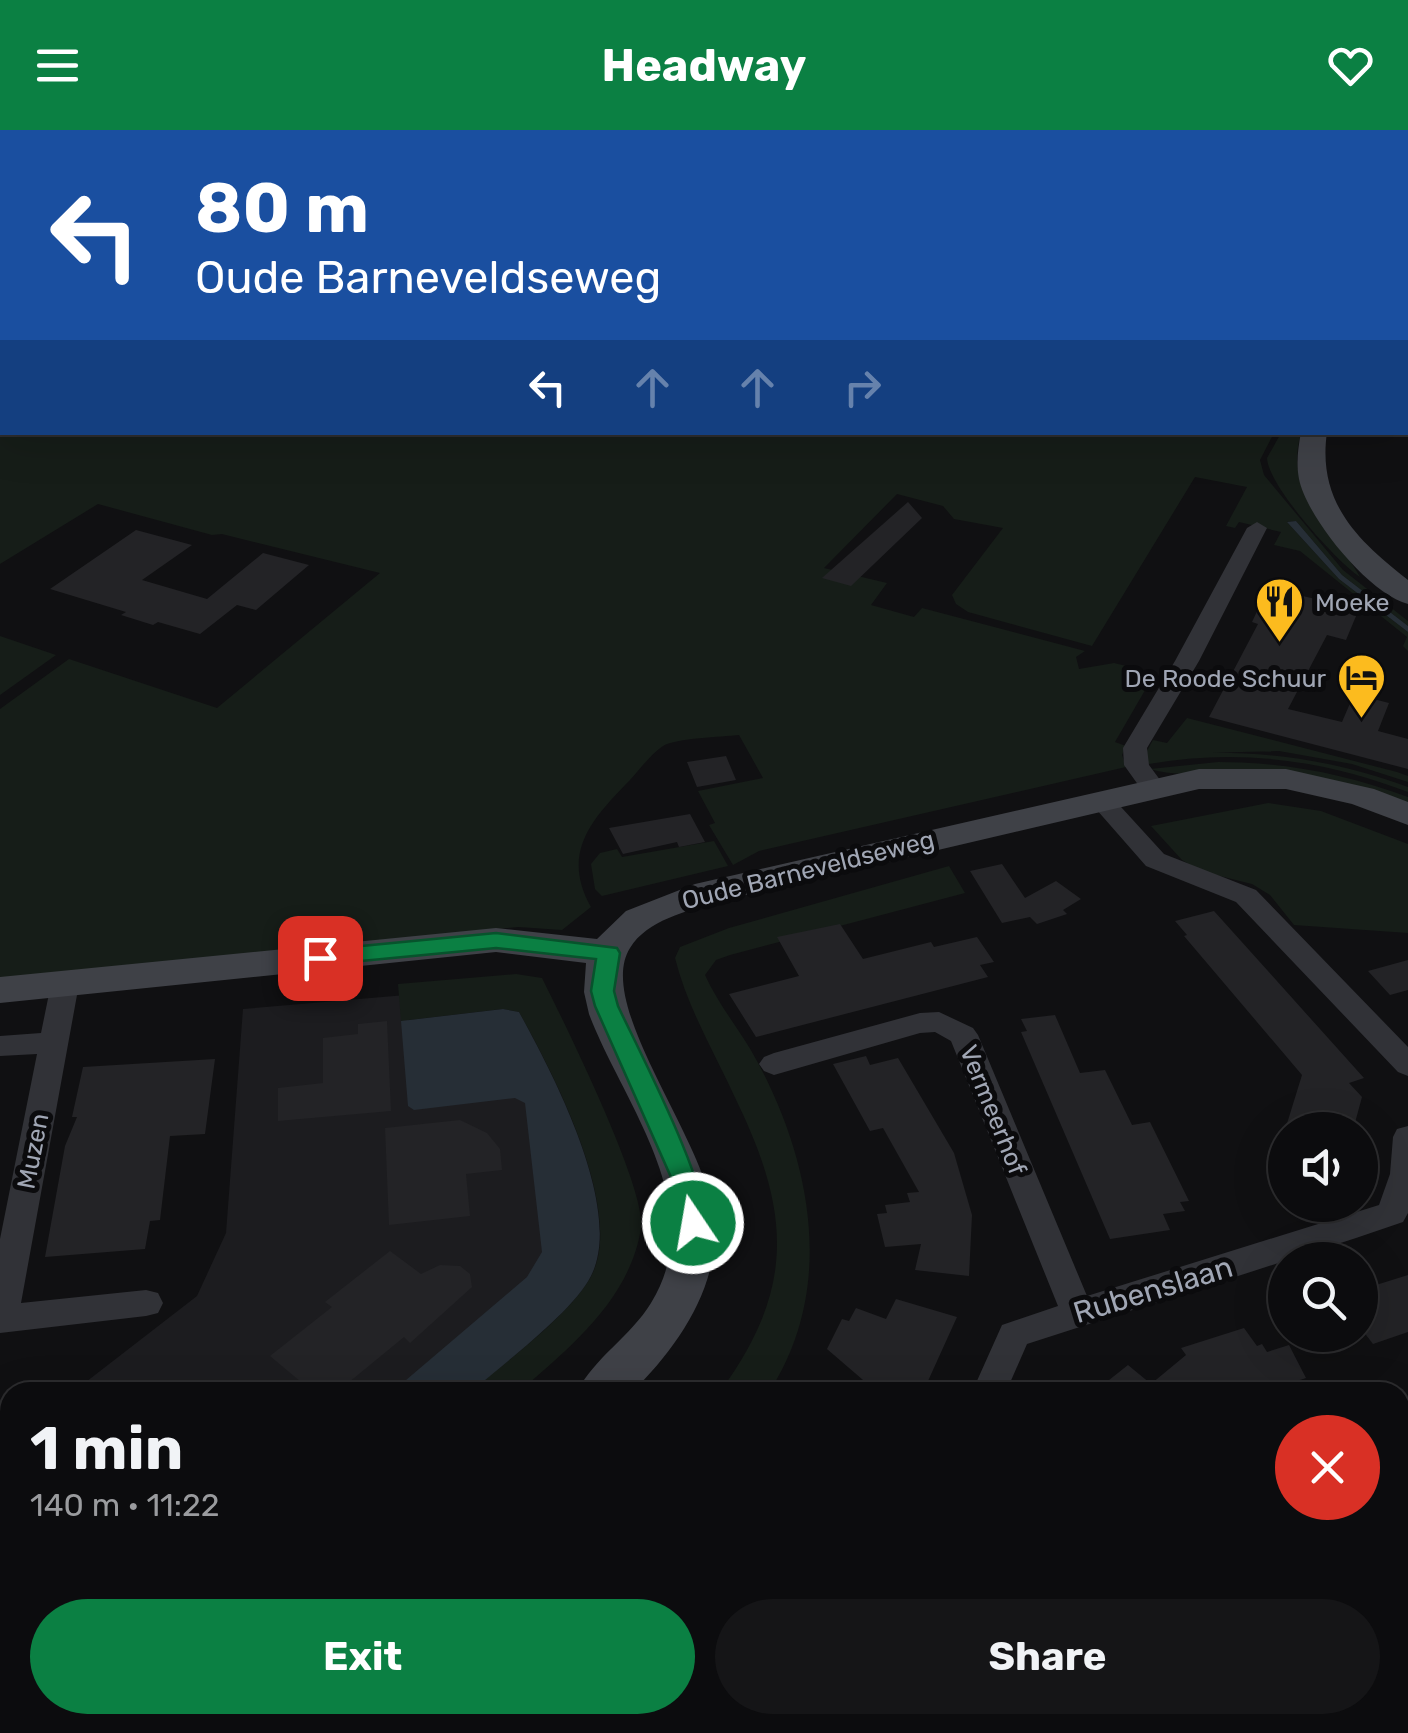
<!DOCTYPE html>
<html lang="en">
<head>
<meta charset="utf-8">
<style>
	body { margin:0; font-family:Rubik,sans-serif; background:#151517; color:#f1f3f6; height:100vh; display:flex; flex-direction:column; font-size:38px; white-space:nowrap }
	* { box-sizing:border-box; margin:0 }
	p { font-size:32px; color:#9a9b9e }
	.icon { flex:none; width:55px; height:55px; fill:none; stroke:currentColor; stroke-width:2; stroke-linecap:round; stroke-linejoin:round }
	.map { position:relative; flex:1; overflow:hidden }
	.sheet { position:absolute; left:0px; top:1252px; width:1410px; height:352px; display:flex; flex-direction:column; background:#0c0c0e; border-radius:30px 30px 0 0; box-shadow:0 10px 40px #0002,0 0 0 2px #2c2c2e }
	.sheet>* { flex:none }
	.guide { position:absolute; left:0px; top:0px; width:1410px; height:305px; box-shadow:0 10px 40px #0002,0 0 0 2px #2c2c2e; background:#1a4fa0; color:#fff; overflow:hidden }
	.controls { position:absolute; left:1268px; top:982px; display:grid; gap:20px }
	.controls a { display:grid; place-items:center; width:110px; height:110px; border-radius:50%; background:#0c0c0e; box-shadow:0 10px 40px #0002,0 0 0 2px #2c2c2e; font-size:50px }
	.pin { position:absolute; display:grid; place-items:center; width:85px; height:85px; color:#fff; margin:-42px; border-radius:20px; box-shadow:0 5px 15px #0006 }
	.me { position:absolute; width:110px; margin:-55px; rotate:348deg; stroke-linejoin:round; filter:drop-shadow(0 0 8px #0008) }
	.turn { display:flex; align-items:center; gap:35px; height:210px; padding:0 30px; font-size:45px }
	.turn .icon { width:130px; height:130px; stroke-width:2.5 }
	.turn b { display:block; font-size:70px; line-height:85px }
	.lanes { display:flex; align-items:center; height:95px; padding:0 30px; background:#0003; justify-content:center; gap:50px; direction:ltr }
	.lanes .off { opacity:.35 }
	.round { display:grid; place-items:center; flex:none; width:105px; height:105px; border-radius:52px; background:#151517 }
	.head { display:flex; align-items:center; justify-content:space-between; height:170px; padding:0 30px }
	h1 { font-size:60px; font-weight:700; line-height:75px }
	.primary-button { display:flex; gap:20px; margin-top:auto; padding:20px 30px }
	.primary-button a { flex:1; height:115px; border-radius:60px; background:#0b8043; color:#fff; font-size:40px; font-weight:700; line-height:115px; text-align:center }
	.primary-button a+a { background:#151517; color:#f1f3f6 }
	header { display:flex; justify-content:space-between; align-items:center; height:130px; padding:0 30px; background:#0b8043; color:#fff; font-size:45px; font-weight:700 }
	.map>svg:first-child { display:block }
	.built { fill:#1c1c1f }
	.green { fill:#161d18 }
	.water { fill:#262e36 }
	.building { fill:#232326 }
	.lines { fill:none; stroke-linecap:round; stroke-linejoin:round }
	.street { fill:#313237; fill-rule:evenodd }
	.secondary { fill:#3f4147; fill-rule:evenodd }
	.route { fill:#0b8043; stroke:#07532c; stroke-width:2.5 }
	.labels { text-anchor:middle; dominant-baseline:central; stroke-width:10; stroke-linejoin:round; paint-order:stroke }
	.poi-label { font-size:25px; fill:#a0a6b4; stroke:#0b0b0d; text-anchor:start }
	.street-label { font-size:25px; fill:#a0a6b4; stroke:#0b0b0d }
	.near-street-label { font-size:30px; fill:#a0a6b4; stroke:#0b0b0d }
</style>
</head>
<body>
<header><svg class="icon" aria-label="menu" viewBox="0 0 24 24"><path d="M4 6h16M4 12h16M4 18h16"/></svg>Headway<svg class="icon" aria-label="heart" viewBox="0 0 24 24"><path d="M12 20l-8-8c-3-5 5-10 8-4 3-6 11-1 8 4z"/></svg></header>
<div class="map">
<svg width="1408" height="1603" viewBox="0 0 1408 1603">
	<rect width="100%" height="100%" fill="#101012"/>
	<g class="built">
		<polygon points="406,865 415,976 522,963 535,981 547,1133 404,1262 73,1262 197,1166 226,1103 243,879"/>
		<polygon points="10,1311 10,1503 0,1492 0,1318"/>
	</g>
	<g class="green">
		<polygon points="0,0 299,0 2,2 0,117"/>
		<polygon points="429,0 1408,0 1408,121 1408,2 418,2"/>
		<path d="M 0,170 L 2,302 L 1274,303 L 1260,330 L 1264,345 L 1343,440 L 1408,491 L 1408,496 L 1342,445 L 1296,391 L 1287,392 L 1339,449 L 1408,502 L 1408,521 L 1403,516 L 1407,507 L 1300,421 L 1274,415 L 1281,402 L 1239,392 L 1235,398 L 1226,396 L 1247,357 L 1195,347 L 1092,516 L 968,482 L 956,474 L 952,465 L 1003,398 L 954,389 L 943,376 L 897,364 L 824,438 L 887,453 L 871,475 L 914,487 L 922,478 L 1085,521 L 1076,527 L 1079,539 L 1114,533 L 1155,543 L 1115,612 L 1126,616 L 1122,625 L 1126,637 L 759,721 L 733,735 L 709,695 L 715,693 L 698,661 L 763,648 L 739,605 C 722,607 676,608 663,616 C 651,624 640,639 630,650 C 593,688 560,722 591,777 L 562,800 L 518,797 L 0,853 L 0,579 L 69,529 L 217,578 L 380,443 L 222,404 L 212,405 L 98,374 L 0,434 Z"/>
		<path d="M 1281,303 L 1301,303 C 1283,365 1333,399 1360,447 C 1337,432 1268,356 1267,328 Z"/>
		<polygon points="0,506 56,525 0,565"/>
		<path d="M 1187,588 L 1397,642 L 1408,646 L 1408,652 L 1352,634 L 1279,621 L 1201,623 C 1273,621 1340,632 1408,657 L 1408,662 C 1324,630 1238,618 1149,634 L 1143,628 L 1153,610 L 1167,613 Z"/>
		<path d="M 1218,632 C 1285,632 1346,644 1408,667 L 1408,675 C 1364,664 1318,645 1273,640 C 1233,636 1189,651 1150,639 Z"/>
		<polygon points="1268,673 1321,681 1408,714 1408,803 1294,795 1270,765 1252,754 1200,741 1182,730 1151,696"/>
		<polygon points="714,711 728,736 602,766 595,759 591,734 600,723 617,719 622,727"/>
		<path d="M 949,736 L 965,763 L 730,825 L 716,830 L 705,845 C 719,876 741,901 757,931 C 812,1033 836,1159 769,1262 L 720,1262 C 793,1162 792,1087 739,976 C 717,927 688,880 675,828 L 680,817 L 729,798 Z"/>
		<path d="M 516,844 L 542,848 C 563,890 647,1059 641,1098 C 630,1170 569,1218 519,1262 L 471,1262 C 507,1230 563,1191 589,1150 C 629,1086 552,941 519,882 L 503,879 L 401,891 L 398,854 Z"/>
	</g>
	<g class="water">
		<polygon points="1296,391 1342,445 1408,496 1408,502 1339,449 1287,392"/>
		<path d="M 503,879 L 519,882 C 552,942 625,1079 591,1146 C 572,1183 504,1233 471,1262 L 392,1262 L 527,1147 L 542,1122 L 525,973 L 515,968 L 414,980 L 408,976 L 401,891 Z"/>
	</g>
	<g class="building">
		<polygon points="908,372 922,388 851,456 822,448"/>
		<polygon points="136,400 192,415 142,450 207,469 263,423 309,435 256,480 237,475 200,504 158,492 153,495 121,485 126,482 50,459"/>
		<polygon points="1268,458 1359,479 1346,510 1327,505 1288,579 1342,592 1354,564 1389,573 1378,601 1408,609 1408,639 1209,587 1258,494 1252,492"/>
		<polygon points="726,626 736,650 697,657 687,632"/>
		<polygon points="690,684 705,712 679,717 677,712 623,724 609,698"/>
		<polygon points="1002,734 1025,768 1056,751 1081,769 1063,780 1067,784 1037,794 1030,787 1002,793 970,741"/>
		<polygon points="1214,781 1364,948 1349,953 1362,967 1353,1000 1285,1000 1302,945 1184,806 1187,805 1175,791"/>
		<polygon points="840,794 863,829 931,812 934,817 977,807 994,832 980,835 988,847 756,907 729,864 799,846 777,807"/>
		<polygon points="1408,830 1408,860 1390,865 1368,841"/>
		<polygon points="1055,885 1080,943 1105,940 1132,995 1150,992 1189,1071 1180,1072 1185,1081 1163,1084 1170,1100 1110,1109 1021,902 1027,901 1021,889"/>
		<polygon points="387,891 391,981 278,991 278,958 323,953 323,908 358,904 358,894"/>
		<polygon points="866,926 870,935 898,928 954,1023 972,1085 969,1146 915,1140 921,1114 885,1117 877,1084 887,1083 885,1075 910,1072 907,1063 919,1062 883,998 870,1001 833,934"/>
		<polygon points="215,929 205,1004 170,1006 160,1090 150,1091 145,1119 45,1127 65,1016 77,987 72,987 83,937"/>
		<polygon points="460,990 487,1003 500,1019 502,1040 466,1044 470,1086 389,1095 385,998"/>
		<polygon points="390,1121 421,1144 440,1135 460,1136 470,1144 472,1157 410,1213 404,1207 337,1262 313,1262 270,1226 332,1177 325,1172"/>
		<polygon points="1408,1145 1408,1202 1373,1214 1360,1197 1360,1160"/>
		<polygon points="896,1169 957,1187 923,1262 877,1262 827,1219 842,1189 849,1191 856,1178 886,1189"/>
		<polygon points="1244,1198 1257,1216 1262,1214 1267,1222 1289,1215 1306,1248 1262,1262 1094,1262 1128,1235 1151,1254 1186,1225 1181,1218"/>
	</g>
	<g class="lines">
		<g class="street">
			<polygon points="1257,392 1267,398 1199,531 1147,618 1149,635 1166,658 1153,666 1144,663 1124,635 1123,618 1175,531 1247,398"/>
			<polygon points="1102,663 1111,666 1164,724 1256,760 1408,917 1408,946 1398,942 1236,772 1146,736 1089,671"/>
			<polygon points="65,844 75,847 79,854 21,1173 146,1160 158,1163 163,1173 158,1183 146,1186 0,1203 0,1109 37,924 0,926 0,906 41,903 51,854 55,847"/>
			<polygon points="939,882 973,898 978,905 1087,1166 1379,1075 1390,1044 1393,1007 1397,999 1408,996 1408,1083 1403,1092 1356,1108 1027,1214 1006,1262 972,1262 1002,1195 1058,1176 951,911 935,902 920,903 774,945 764,941 759,934 764,927 774,923 920,883"/>
			<polygon points="1408,1554 1408,1598 1400,1601 1385,1595 1400,1595 1400,1557"/>
			<polygon points="832,1595 872,1595 869,1603 829,1603"/>
			<polygon points="954,1595 997,1595 1000,1603 957,1603"/>
		</g>
		<g class="secondary">
			<path d="M 1301,302 L 1327,302 C 1317,372 1357,410 1408,450 L 1408,474 C 1369,464 1307,388 1299,349 C 1296,333 1298,318 1301,302 Z"/>
			<path d="M 1199,639 L 1286,639 L 1374,659 L 1408,672 L 1408,695 L 1352,674 L 1286,659 L 1199,659 L 716,772 C 688,781 647,790 630,818 C 593,877 713,1018 715,1096 C 717,1161 676,1219 632,1262 L 577,1262 C 594,1228 631,1206 651,1173 C 711,1076 622,972 589,884 L 584,862 L 586,833 L 496,822 L 0,873 L 0,847 L 496,798 L 597,809 L 626,781 L 695,754 Z"/>
			<polygon points="213,1595 273,1595 269,1603 209,1603"/>
		</g>
	</g>
	<path class="route" d="M 496,803 L 617,818 L 620,823 L 614,861 L 618,876 C 635,913 718,1071 703,1101 L 693,1104 L 684,1101 L 674,1054 L 595,876 L 591,861 L 596,829 L 496,818 L 320,835 L 308,828 L 320,820 Z"/>
	<defs>
		<symbol id="restaurant-pin" viewBox="-11 -11 22 30"><path d="M0 17L-7.5 6A9.5 9.5 0 1 1 7.5 6Z" fill="#fcbb1e" stroke="#0b0b0d"/><path d="M-5-6h1v4h1v-4h1v4h1v-4h1v5L-1.5 .5V6h-2V.5L-5-1ZM5-6V6H3V1.5H1.5Q1.5-4 5-6Z" fill="#111"/></symbol>
		<symbol id="hotel-pin" viewBox="-11 -11 22 30"><path d="M0 17L-7.5 6A9.5 9.5 0 1 1 7.5 6Z" fill="#fcbb1e" stroke="#0b0b0d"/><path d="M-6-4.5h1.5V1H6V5H4.5V3h-9V5H-6ZM-4 0a1.8 1.8 0 1 1 3.6 0ZM.5 0V-2.5h3Q6-2.5 6 0Z" fill="#111"/></symbol>
	</defs>
	<g fill-rule="evenodd">
		<use href="#restaurant-pin" x="1252" y="444" width="55" height="75"/>
		<use href="#hotel-pin" x="1334" y="520" width="55" height="75"/>
	</g>
	<g class="labels">
		<g class="poi-label">
			<text x="1315" y="472">Moeke</text>
			<text x="1326" y="548" text-anchor="end">De Roode Schuur</text>
		</g>
		<g class="street-label">
			<text transform="translate(808 740) rotate(-14)">Oude Barneveldseweg</text>
			<text transform="translate(993 980) rotate(68)">Vermeerhof</text>
			<text transform="translate(33 1021) rotate(-79)">Muzen</text>
		</g>
		<g class="near-street-label">
			<text transform="translate(1153 1160) rotate(-17)">Rubenslaan</text>
		</g>
	</g>
</svg>
<div class="controls">
<a><svg class="icon" aria-label="sound" viewBox="0 0 24 24"><path d="M4 9h4l5-4v14l-5-4H4zM17 9q2 3 0 6"/></svg></a>
<a><svg class="icon" aria-label="search" viewBox="0 0 24 24"><circle cx="10" cy="10" r="6"/><path d="M15 15l6 6"/></svg></a>
</div>
<div class="pin" style="left:320px;top:828px;background:#d93025"><svg class="icon" aria-label="arrive" viewBox="0 0 24 24"><path d="M6 21V4h12l-3 4 3 4H6"/></svg></div>
<svg class="me" style="left:693px;top:1093px" viewBox="-20 -20 40 40"><circle r="17" fill="#0b8043" stroke="#fff" stroke-width="3"/><path d="M0-11L8 9 0 5-8 9z" fill="#fff"/></svg>
<div class="guide">
<div class="turn"><svg class="icon" aria-label="left" viewBox="0 0 24 24"><path d="M17 20v-9H6M10 6l-5 5 5 5"/></svg><div><b>80 m</b>Oude Barneveldseweg</div></div>
<div class="lanes"><svg class="icon" aria-label="left" viewBox="0 0 24 24"><path d="M17 20v-9H6M10 6l-5 5 5 5"/></svg><svg class="icon off" aria-label="ahead" viewBox="0 0 24 24"><path d="M12 20V5M6 11l6-6 6 6"/></svg><svg class="icon off" aria-label="ahead" viewBox="0 0 24 24"><path d="M12 20V5M6 11l6-6 6 6"/></svg><svg class="icon off" aria-label="right" viewBox="0 0 24 24"><path d="M7 20v-9h11M14 6l5 5-5 5"/></svg></div>
</div>
<section class="sheet">
<div class="head"><div><h1>1 min</h1><p>140 m · 11:22</p></div><a class="round" style="background:#d93025;color:#fff"><svg class="icon" aria-label="close" viewBox="0 0 24 24"><path d="M6 6l12 12M18 6L6 18"/></svg></a></div>
<div class="primary-button"><a>Exit</a><a>Share</a></div>
</section>
</div>
</body>
</html>
